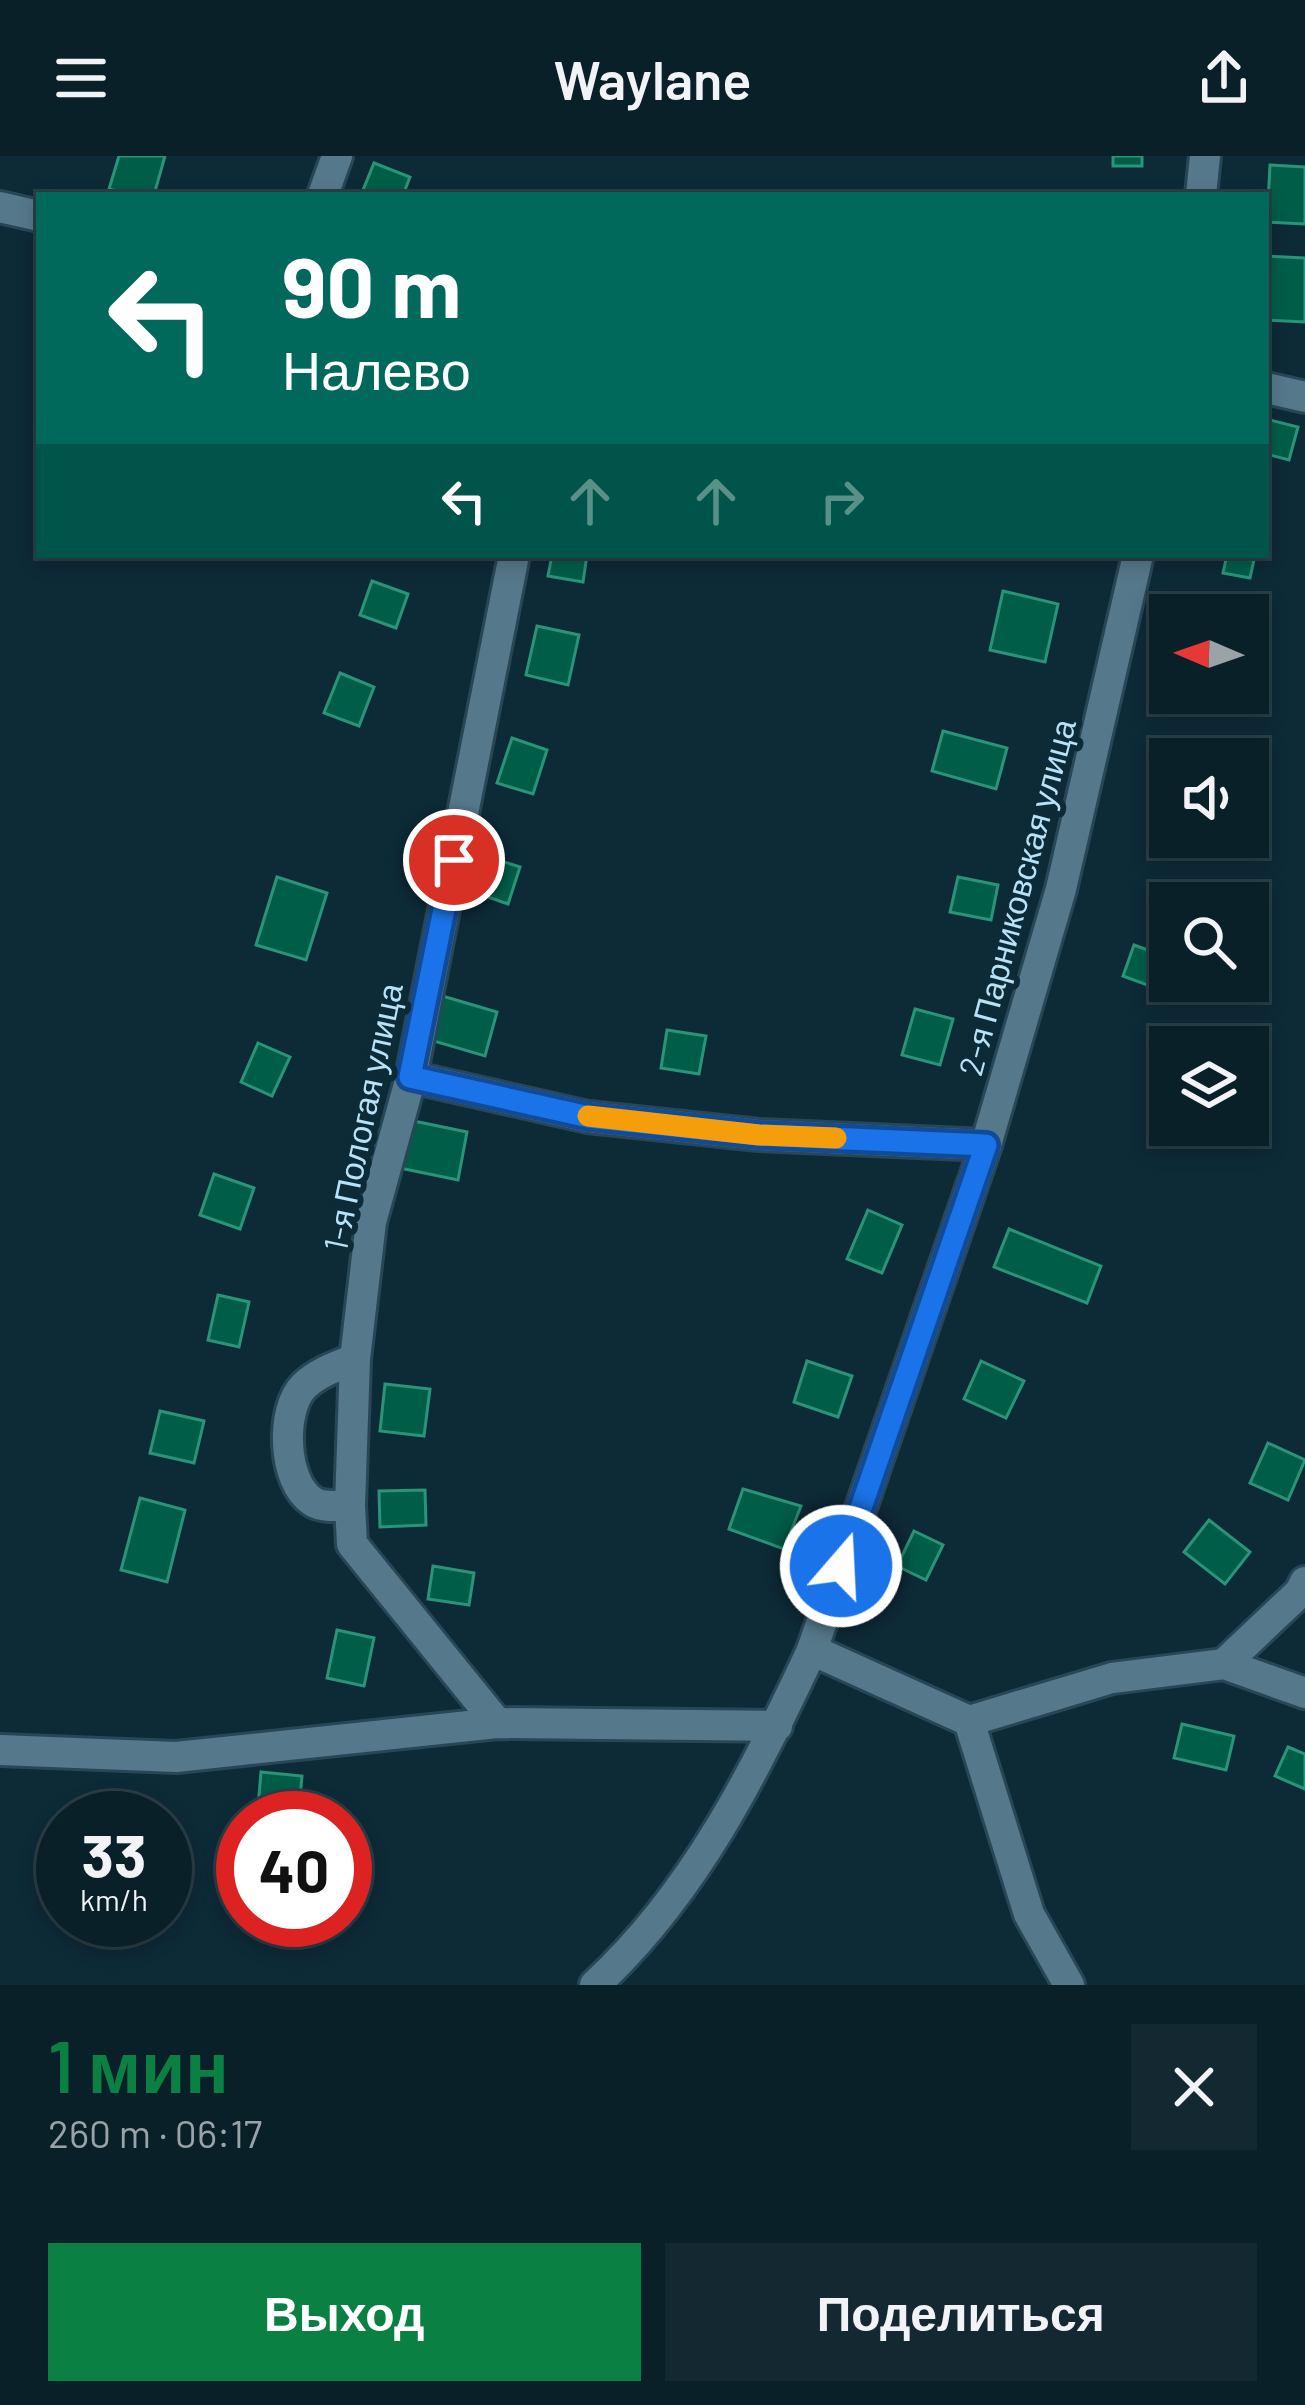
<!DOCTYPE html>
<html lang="ru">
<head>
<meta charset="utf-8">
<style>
	body { margin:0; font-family:Barlow,sans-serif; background:#132831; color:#f1f3f6; height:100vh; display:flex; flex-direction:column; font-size:45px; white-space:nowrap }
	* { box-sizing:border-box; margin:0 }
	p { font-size:39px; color:#99a3a8 }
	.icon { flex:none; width:66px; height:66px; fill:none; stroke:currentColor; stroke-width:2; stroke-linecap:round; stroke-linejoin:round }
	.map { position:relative; height:1829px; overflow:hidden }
	.side { display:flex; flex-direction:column; background:#0a2029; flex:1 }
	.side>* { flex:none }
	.top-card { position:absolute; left:36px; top:36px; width:1233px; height:366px; border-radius:0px; box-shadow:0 6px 18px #0003,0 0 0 3px #2a3e46; background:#00695c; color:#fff; overflow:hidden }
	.needle { width:78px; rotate:272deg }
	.tools { position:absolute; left:1149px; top:438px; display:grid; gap:24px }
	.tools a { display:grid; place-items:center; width:120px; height:120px; border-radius:0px; background:#0a2029; box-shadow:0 6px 18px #0003,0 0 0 3px #2a3e46; font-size:60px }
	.speed { position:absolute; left:36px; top:1635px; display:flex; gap:24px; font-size:60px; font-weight:700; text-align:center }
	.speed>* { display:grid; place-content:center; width:156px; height:156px; border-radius:50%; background:#0a2029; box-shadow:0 6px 18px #0003,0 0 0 3px #2a3e46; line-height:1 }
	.speed small { font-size:30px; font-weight:400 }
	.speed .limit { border:18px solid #d22; background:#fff; color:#111 }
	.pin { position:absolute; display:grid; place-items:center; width:102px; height:102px; color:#fff; margin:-51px; border:6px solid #fff; border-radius:50%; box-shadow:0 3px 12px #0007 }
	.me { position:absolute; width:132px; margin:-66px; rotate:19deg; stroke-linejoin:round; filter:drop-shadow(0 0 9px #0008) }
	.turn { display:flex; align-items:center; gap:42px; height:252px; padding:0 48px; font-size:54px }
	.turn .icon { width:156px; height:156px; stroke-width:2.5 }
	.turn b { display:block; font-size:84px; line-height:102px }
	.lanes { display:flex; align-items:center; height:114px; padding:0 48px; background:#0003; justify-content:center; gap:60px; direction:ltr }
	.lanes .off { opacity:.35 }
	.round { display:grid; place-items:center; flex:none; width:126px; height:126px; border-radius:0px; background:#132831 }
	.headline { display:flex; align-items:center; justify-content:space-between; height:204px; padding:0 48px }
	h1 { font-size:72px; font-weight:600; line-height:90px; color:#0b8043 }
	.primary-button { display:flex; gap:24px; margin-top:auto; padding:24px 48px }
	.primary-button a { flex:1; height:138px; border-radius:0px; background:#0b8043; color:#fff; font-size:48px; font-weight:600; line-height:138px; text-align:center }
	.primary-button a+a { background:#132831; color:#f1f3f6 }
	header { display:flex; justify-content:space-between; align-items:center; height:156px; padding:0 48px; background:#0a2029; font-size:54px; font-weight:600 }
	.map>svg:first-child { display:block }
	.building { fill:#005d48; stroke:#299478; stroke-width:3 }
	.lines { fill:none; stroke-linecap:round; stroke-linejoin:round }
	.minor-casing { stroke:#284756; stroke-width:36 }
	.minor { stroke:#55788a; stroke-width:30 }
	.route-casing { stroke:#114b97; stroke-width:30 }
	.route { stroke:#1a73e8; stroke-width:21 }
	.slow { stroke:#f59e0b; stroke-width:21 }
	.labels { text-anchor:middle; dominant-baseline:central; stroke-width:12; stroke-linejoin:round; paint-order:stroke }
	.street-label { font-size:33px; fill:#b8e2f7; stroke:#0d2a37 }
</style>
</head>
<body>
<header><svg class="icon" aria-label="menu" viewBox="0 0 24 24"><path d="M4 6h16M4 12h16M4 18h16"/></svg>Waylane<svg class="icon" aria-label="share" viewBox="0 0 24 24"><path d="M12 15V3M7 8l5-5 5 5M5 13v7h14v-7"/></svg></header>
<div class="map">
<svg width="1305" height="1829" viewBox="0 0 1305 1829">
	<rect width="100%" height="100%" fill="#0d2a37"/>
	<g class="building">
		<polygon points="119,0 165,0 154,39 132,39 109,33"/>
		<rect x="1113" y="0" width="29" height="10"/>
		<polygon points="374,7 410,21 403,39 361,39"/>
		<polygon points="1270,9 1305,11 1305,68 1267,66"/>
		<polygon points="1266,100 1305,102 1305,166 1266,164"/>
		<polygon points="1266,263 1298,271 1289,304 1266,298"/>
		<polygon points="552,399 587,399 583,426 548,420"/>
		<polygon points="1227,399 1255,399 1250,422 1223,417"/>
		<polygon points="372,425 408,438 396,472 360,459"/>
		<polygon points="1003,435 1058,448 1045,506 990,494"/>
		<polygon points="537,470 579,479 568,529 526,519"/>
		<polygon points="340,517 374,531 359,570 324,557"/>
		<polygon points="943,575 1007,592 996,633 932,615"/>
		<polygon points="512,582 547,594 533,638 497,627"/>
		<polygon points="477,697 520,711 508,748 465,733"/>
		<polygon points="277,721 327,737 306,804 256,789"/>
		<polygon points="958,721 998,729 991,764 950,756"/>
		<polygon points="1134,789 1164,800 1153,831 1123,820"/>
		<polygon points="439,839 497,856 485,900 427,883"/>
		<polygon points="915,853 953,863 940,909 902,899"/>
		<polygon points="667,874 706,880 699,918 661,912"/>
		<polygon points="258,887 290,901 272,940 241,926"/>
		<polygon points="404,963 467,976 458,1024 395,1011"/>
		<polygon points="214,1018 254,1032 240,1073 200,1059"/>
		<polygon points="868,1054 902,1069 882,1117 847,1103"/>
		<polygon points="1009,1073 1101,1110 1087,1147 994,1111"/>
		<polygon points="218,1139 249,1146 239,1191 208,1184"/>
		<polygon points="807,1205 852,1220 838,1261 794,1246"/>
		<polygon points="981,1205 1024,1225 1006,1262 964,1243"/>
		<polygon points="385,1228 430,1233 424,1280 380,1275"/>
		<polygon points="160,1255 204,1265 194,1307 150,1297"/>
		<polygon points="1268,1287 1305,1304 1288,1344 1250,1327"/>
		<polygon points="743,1333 801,1350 784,1393 729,1373"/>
		<polygon points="425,1334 426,1369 380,1371 379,1335"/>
		<polygon points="140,1342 185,1354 167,1426 121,1414"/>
		<polygon points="1209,1364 1250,1396 1225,1428 1184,1396"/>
		<polygon points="914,1375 943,1389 926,1424 897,1410"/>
		<polygon points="433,1410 474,1417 469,1449 428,1443"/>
		<polygon points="337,1474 374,1482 364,1530 327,1522"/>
		<polygon points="1182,1568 1234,1580 1226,1614 1174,1602"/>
		<polygon points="1288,1591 1305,1598 1305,1633 1275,1620"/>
		<polygon points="261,1616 302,1620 299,1654 258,1651"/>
	</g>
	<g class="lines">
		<defs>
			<g id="minor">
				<polyline points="323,39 337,0"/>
				<polyline points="1201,39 1205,0"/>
				<polyline points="0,51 39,60"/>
				<polyline points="1266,232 1305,241"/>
				<polyline points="411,921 588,961 759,979 986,989"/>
				<path d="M 350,1349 C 338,1350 322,1352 312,1345 C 283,1326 280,1254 304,1230 C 317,1217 337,1210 355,1203"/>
				<polyline points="812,1494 969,1565 1112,1522 1224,1508 1305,1537"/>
				<polyline points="1224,1508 1300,1436 1305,1426"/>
				<polyline points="969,1565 1029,1758 1069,1829"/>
				<polyline points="497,1567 352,1388 350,1349 355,1203 371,1066 411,921 514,399"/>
				<polyline points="0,1594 176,1601 497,1567 777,1570"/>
				<path d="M 595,1829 C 694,1738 756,1614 812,1494 L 986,989 L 1061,733 L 1138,399"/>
			</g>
		</defs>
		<use href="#minor" class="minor-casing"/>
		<use href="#minor" class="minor"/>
	</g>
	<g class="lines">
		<defs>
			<polyline id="route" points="454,704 410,921 589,961 759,979 986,989 841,1410"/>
		</defs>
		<use href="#route" class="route-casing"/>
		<use href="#route" class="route"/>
		<polyline class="slow" points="588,960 759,979 836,982"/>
	</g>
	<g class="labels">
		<g class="street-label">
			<text transform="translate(1016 741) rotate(-75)">2-я Парниковская улица</text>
			<text transform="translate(362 961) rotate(-78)">1-я Пологая улица</text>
		</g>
	</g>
</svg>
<div class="tools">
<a><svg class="needle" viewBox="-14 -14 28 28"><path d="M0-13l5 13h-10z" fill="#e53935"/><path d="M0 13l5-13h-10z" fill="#99a3a8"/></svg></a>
<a><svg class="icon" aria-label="sound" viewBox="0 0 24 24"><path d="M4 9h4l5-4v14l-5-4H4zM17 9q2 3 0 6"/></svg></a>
<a><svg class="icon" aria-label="search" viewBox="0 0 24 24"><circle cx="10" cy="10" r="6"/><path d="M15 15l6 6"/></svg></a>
<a><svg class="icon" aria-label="layers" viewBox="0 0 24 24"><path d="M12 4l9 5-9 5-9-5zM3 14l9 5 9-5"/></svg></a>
</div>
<div class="speed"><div>33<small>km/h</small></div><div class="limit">40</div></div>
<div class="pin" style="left:454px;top:704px;background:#d93025"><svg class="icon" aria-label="arrive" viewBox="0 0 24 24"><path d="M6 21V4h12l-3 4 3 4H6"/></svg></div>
<svg class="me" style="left:841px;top:1410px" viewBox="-20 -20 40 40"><circle r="17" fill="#1a73e8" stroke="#fff" stroke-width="3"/><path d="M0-11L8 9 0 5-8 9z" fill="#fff"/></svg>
<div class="top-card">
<div class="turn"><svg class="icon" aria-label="left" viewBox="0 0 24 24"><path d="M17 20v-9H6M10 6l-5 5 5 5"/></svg><div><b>90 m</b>Налево</div></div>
<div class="lanes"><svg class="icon" aria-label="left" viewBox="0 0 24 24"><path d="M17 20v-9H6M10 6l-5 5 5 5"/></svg><svg class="icon off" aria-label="ahead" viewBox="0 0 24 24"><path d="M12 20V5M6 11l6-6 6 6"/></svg><svg class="icon off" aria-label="ahead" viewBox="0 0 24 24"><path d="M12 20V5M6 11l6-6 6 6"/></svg><svg class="icon off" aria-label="right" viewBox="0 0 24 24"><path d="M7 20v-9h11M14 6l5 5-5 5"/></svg></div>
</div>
</div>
<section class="side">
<div class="headline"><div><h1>1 мин</h1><p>260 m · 06:17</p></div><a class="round"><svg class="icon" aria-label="close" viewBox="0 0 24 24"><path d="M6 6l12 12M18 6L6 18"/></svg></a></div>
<div class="primary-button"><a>Выход</a><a>Поделиться</a></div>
</section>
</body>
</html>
